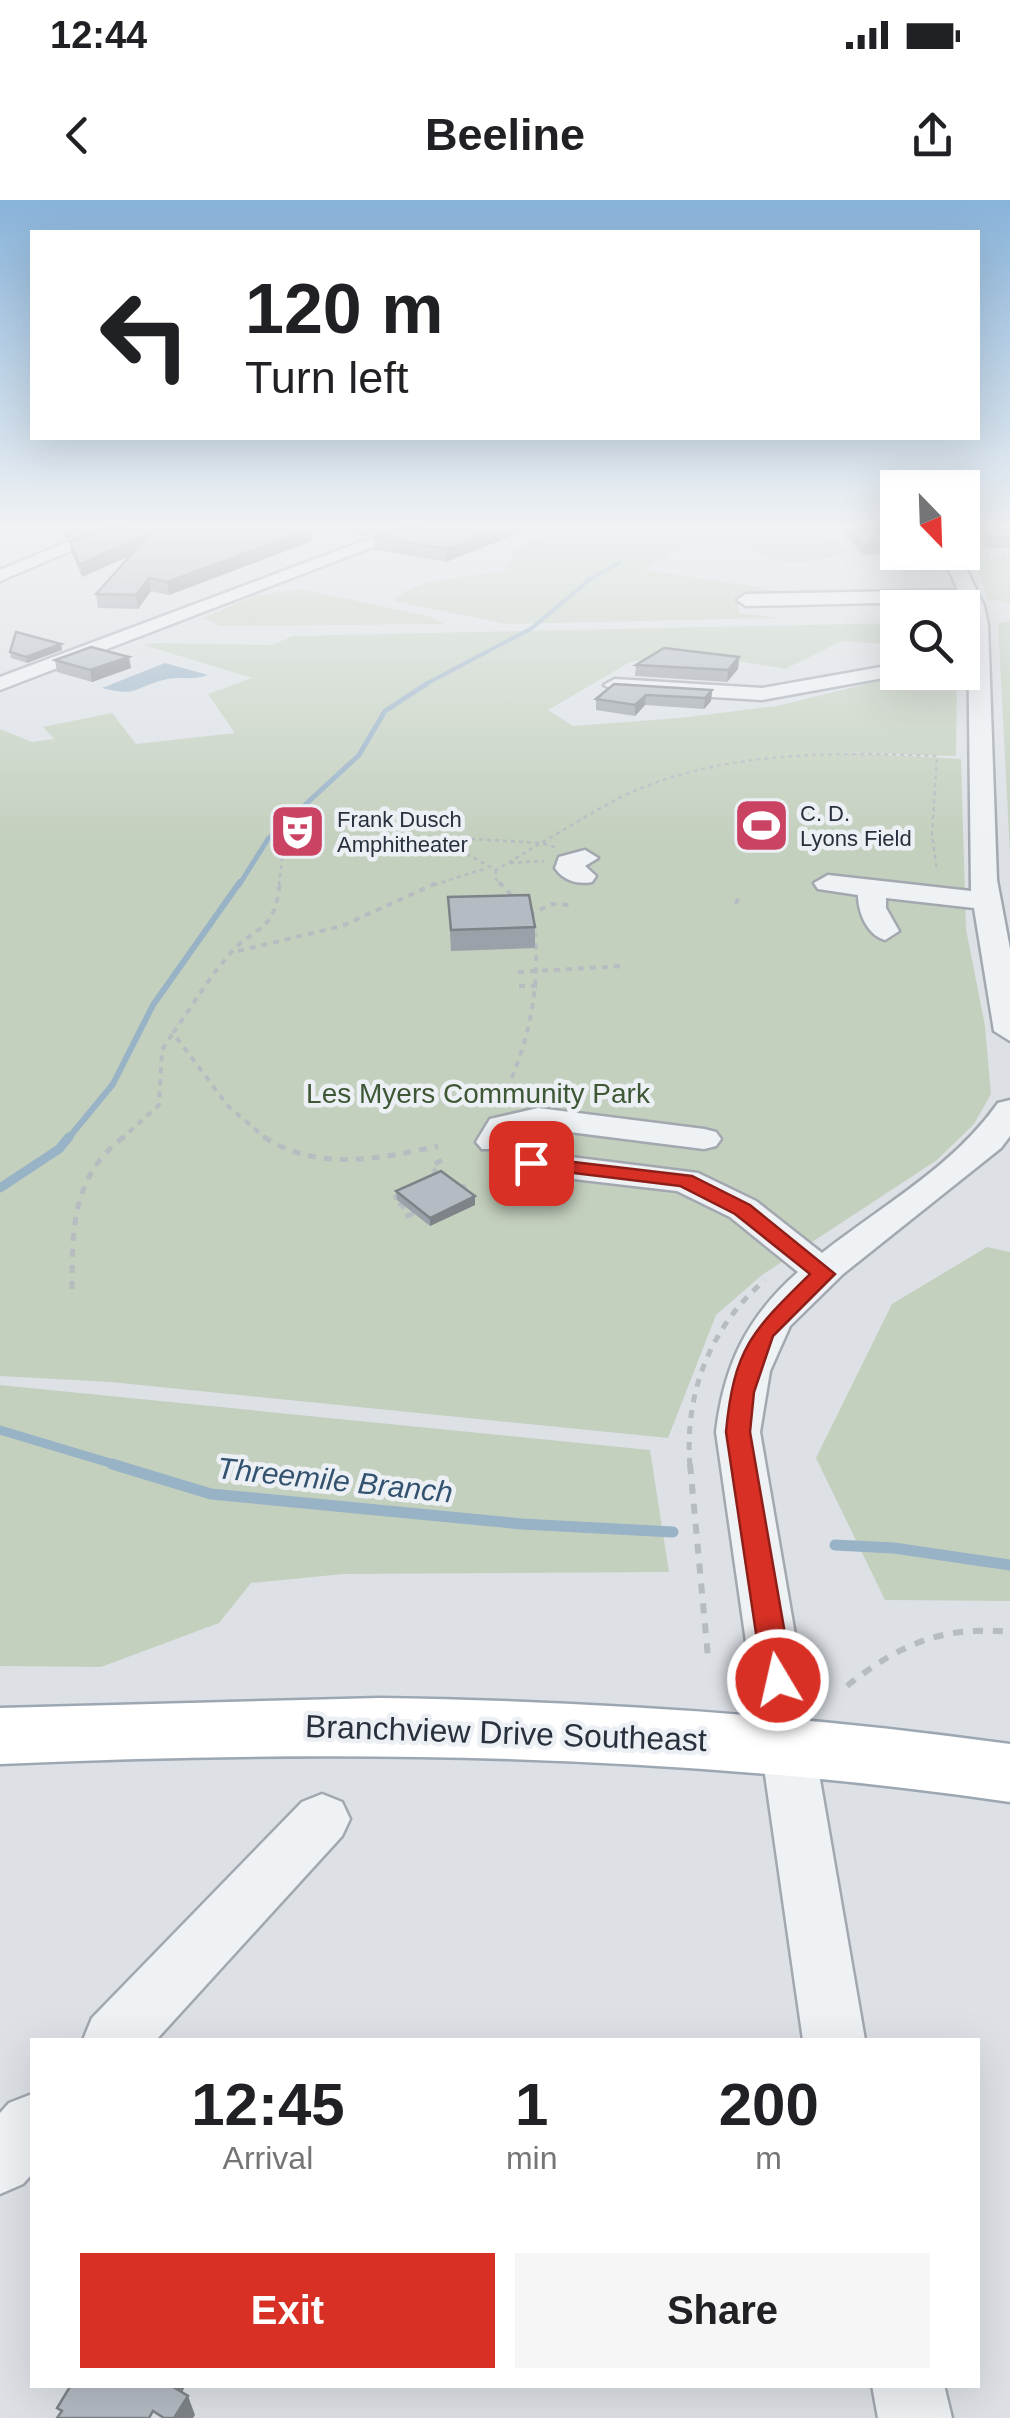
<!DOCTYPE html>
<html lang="en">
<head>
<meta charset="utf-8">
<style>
	body { margin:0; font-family:Arial,sans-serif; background:#f6f6f6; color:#202124; height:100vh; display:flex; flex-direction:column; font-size:38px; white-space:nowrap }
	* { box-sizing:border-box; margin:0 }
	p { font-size:32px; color:#757577 }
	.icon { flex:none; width:55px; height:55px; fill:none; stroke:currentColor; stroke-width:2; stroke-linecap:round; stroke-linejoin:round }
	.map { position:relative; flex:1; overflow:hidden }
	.drawer { position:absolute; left:30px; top:1838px; width:950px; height:350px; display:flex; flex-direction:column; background:#fff; border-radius:0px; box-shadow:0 10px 40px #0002 }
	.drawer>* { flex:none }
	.guide { position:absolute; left:30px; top:30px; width:950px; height:210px; border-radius:0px; box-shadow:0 10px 40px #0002; background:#fff; color:#202124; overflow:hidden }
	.needle { width:65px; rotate:157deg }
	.controls { position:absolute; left:880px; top:270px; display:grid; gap:20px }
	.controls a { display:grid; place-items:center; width:100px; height:100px; border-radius:0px; background:#fff; box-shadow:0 10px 40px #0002; font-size:50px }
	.pin { position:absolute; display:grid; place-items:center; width:85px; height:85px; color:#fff; margin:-42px; border-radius:20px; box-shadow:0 5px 15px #0006 }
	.me { position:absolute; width:110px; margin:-55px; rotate:351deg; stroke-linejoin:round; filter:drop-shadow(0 0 8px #0008) }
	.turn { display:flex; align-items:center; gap:35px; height:210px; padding:0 50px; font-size:45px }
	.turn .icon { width:130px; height:130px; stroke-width:2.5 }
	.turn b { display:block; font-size:70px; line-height:85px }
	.eta { display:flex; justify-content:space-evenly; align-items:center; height:170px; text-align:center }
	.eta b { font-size:60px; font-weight:700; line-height:70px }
	.button { display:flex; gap:20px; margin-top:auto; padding:20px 50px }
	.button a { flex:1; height:115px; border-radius:0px; background:#d93025; color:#fff; font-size:40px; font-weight:700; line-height:115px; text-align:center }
	.button a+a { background:#f6f6f6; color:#202124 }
	.status { display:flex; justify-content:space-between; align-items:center; height:70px; padding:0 50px; background:#fff; direction:ltr }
	.status svg { height:28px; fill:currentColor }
	header { display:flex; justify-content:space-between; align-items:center; height:130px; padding:0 50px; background:#fff; font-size:45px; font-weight:700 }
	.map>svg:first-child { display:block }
	.green { fill:#c4d0be }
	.water { fill:#98b2c6 }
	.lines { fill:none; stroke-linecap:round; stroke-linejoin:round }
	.stream-far4 { stroke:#98b2c6; stroke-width:4 }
	.stream-far3 { stroke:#98b2c6; stroke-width:5 }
	.stream-far2 { stroke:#98b2c6; stroke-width:6 }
	.stream-far1 { stroke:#98b2c6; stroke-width:9 }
	.stream { stroke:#98b2c6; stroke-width:11 }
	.minor-casing { stroke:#a3a8b0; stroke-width:5 }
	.major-casing { stroke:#9ca7b2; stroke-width:5 }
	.path-far3 { stroke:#b7bcc1; stroke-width:2.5; stroke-dasharray:4 4; stroke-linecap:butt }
	.path-far2 { stroke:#b7bcc1; stroke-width:4; stroke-dasharray:6 6; stroke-linecap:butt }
	.path-far1 { stroke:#b7bcc1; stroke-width:5; stroke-dasharray:8 8; stroke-linecap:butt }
	.path { stroke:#b7bcc1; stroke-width:6; stroke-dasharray:10 10; stroke-linecap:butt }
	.minor { fill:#eff2f5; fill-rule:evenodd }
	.major { fill:#fff; fill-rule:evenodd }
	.wall { fill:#9ba1a8 }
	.shaded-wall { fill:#7e8388 }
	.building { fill:#b4bbc3; stroke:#7e8388; stroke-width:2.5 }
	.route { fill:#d93025; stroke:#8d1f18; stroke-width:2.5 }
	.labels { text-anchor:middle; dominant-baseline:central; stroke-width:9; stroke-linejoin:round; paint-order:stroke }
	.far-poi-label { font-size:22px; fill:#27303c; stroke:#ecf0f4; text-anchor:start }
	.park-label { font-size:28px; fill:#3e5734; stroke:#ecf0f4 }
	.water-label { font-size:30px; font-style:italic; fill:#32526f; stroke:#ecf0f4 }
	.near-street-label { font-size:32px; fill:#27303c; stroke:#ecf0f4 }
</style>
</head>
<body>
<div class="status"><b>12:44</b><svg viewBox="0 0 49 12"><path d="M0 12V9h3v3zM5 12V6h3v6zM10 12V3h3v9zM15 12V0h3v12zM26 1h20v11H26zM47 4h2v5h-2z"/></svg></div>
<header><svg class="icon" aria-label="back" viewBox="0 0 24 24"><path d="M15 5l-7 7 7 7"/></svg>Beeline<svg class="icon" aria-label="share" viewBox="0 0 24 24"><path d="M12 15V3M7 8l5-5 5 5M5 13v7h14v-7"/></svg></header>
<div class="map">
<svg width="1010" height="2218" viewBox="0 0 1010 2218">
	<rect width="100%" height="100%" fill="#dde1e6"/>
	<g class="green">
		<path d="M 559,328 L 815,328 L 845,347 L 846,353 C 821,361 795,366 768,359 C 756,356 752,349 741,343 C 712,328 668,350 646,370 L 763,388 L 772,391 L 737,397 L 739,413 L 780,418 L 507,424 L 393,401 C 415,377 473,377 505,371 L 514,350 Z"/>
		<polygon points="1010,357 1010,403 988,399 974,358"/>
		<polygon points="302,389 432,417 444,424 220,426 203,418 253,396"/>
		<polygon points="1010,421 1010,654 998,423"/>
		<polygon points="897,423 897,445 842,441 785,469 726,459 653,458 630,462 548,510 573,526 680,518 777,506 911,473 957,473 956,556 838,552 961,559 966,729 985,826 991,894 974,924 937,960 762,1075 716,1115 668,1238 110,1182 0,1176 0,529 32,542 54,539 43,527 112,513 136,544 235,533 208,494 252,478 144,445 155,443 272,445 293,436"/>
		<polygon points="987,1047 1010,1052 1010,1401 885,1400 816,1258 892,1104"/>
		<polygon points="0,1185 650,1250 669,1372 344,1374 251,1383 219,1423 101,1467 0,1466"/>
	</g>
	<path class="water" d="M 165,463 L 208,475 C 192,481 182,476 168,479 C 134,486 140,498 102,488 Z"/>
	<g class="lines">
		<polyline class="stream-far4" points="424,485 532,428 589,380 620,362"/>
		<polyline class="stream-far3" points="239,685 268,639 359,555 385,511 428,483"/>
		<polyline class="stream-far2" points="67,940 113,884 153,805 240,682"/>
		<g class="stream-far1">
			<polyline points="0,988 59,949 69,937"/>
			<polyline points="0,1230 120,1266"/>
		</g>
		<g class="stream">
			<polyline points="112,1264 211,1294 522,1324 673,1332"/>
			<polyline points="835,1345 894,1348 1010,1365"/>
		</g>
		<defs>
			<g id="minor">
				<polygon points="101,328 124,328 0,381 0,370"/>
				<polygon points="398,328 422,328 0,490 0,477"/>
				<path d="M 941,352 L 958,352 L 984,406 L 988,425 L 997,680 L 1010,749 L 1010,841 L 994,831 L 974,708 L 886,698 L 886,708 L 899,731 L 885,740 C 867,735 858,712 858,695 L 818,689 L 814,683 L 828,675 L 971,691 L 968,425 L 963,401 L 746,406 L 737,400 L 746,394 L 958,390 Z"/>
				<polygon points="898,464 898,472 905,474 762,500 615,491 604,485 615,479 762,488"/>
				<path d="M 585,650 L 598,658 L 585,666 L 596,676 L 592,682 C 577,685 563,680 555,668 L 559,657 Z"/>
				<path d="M 1010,900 L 1010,936 L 1001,948 L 843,1074 L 790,1126 L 770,1171 L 760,1232 L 865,1840 L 803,1840 L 716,1232 C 724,1165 747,1117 798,1072 L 730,1017 L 677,991 L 531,974 L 518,971 L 513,963 L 518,955 L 531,952 L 698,973 L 756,1001 L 822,1053 C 883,1005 953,967 998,903 Z"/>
				<polygon points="538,908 704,929 716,932 721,939 716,946 704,949 538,928 516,933 506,949 482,949 476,942 490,919"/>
				<polygon points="322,1594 342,1602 350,1619 342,1636 156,1840 83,1840 92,1818 302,1602"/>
				<polygon points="32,1894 32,1974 23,1984 0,1994 0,1913 9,1903"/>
				<polygon points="872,2185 944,2185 952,2218 878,2218"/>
			</g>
			<path id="major" d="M 380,1498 C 592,1501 800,1515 1010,1544 L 1010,1602 C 674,1553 339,1549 0,1564 L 0,1508 Z"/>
		</defs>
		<use href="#minor" class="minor-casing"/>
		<use href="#major" class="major-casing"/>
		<g class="path-far3">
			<polyline points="977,354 1010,354"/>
			<polygon points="471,639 541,643 496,670 463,652"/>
			<path d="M 555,647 L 541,643 C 577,623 611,599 649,585 C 739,551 842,552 937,556 L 932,635 L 937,671"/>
			<polyline points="510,663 544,661"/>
			<polyline points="496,670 495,678 501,685"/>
			<polyline points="279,685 284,642"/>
			<polyline points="434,685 487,668"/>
		</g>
		<g class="path-far2">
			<polyline points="499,682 515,699"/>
			<polyline points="736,704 740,693"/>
			<polyline points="529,715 552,704 569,705"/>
			<polyline points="238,751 342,726 439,682"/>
			<polyline points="518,772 624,766"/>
			<polyline points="519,786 538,786"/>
			<path d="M 502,900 C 528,845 540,793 535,733"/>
			<polyline points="120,940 159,905 162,850 173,833"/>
			<path d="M 268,940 L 228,906 L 173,833 C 191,808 208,779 228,756 C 257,722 274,736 280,682"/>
		</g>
		<g class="path-far1">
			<path d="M 264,937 C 318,972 379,959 438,946"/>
			<polyline points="438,975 431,966 444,959"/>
			<polyline points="459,989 473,982"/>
			<polyline points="401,995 393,998 412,1014 404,1017"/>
			<path d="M 72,1089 C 72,1030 72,975 124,937"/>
			<path d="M 690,1266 C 684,1194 710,1127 765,1080"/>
		</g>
		<g class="path">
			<polyline points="690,1264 708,1457"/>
			<path d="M 847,1486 C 898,1445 943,1425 1010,1432"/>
		</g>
		<use href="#minor" class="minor"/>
		<use href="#major" class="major"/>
	</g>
	<g class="wall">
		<polygon points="328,328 386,328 365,336"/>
		<polygon points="399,328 531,328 446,362 375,350 374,337"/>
		<polygon points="841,328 891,328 898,337 898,352 901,352 900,354 862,355"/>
		<polygon points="971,328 1010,328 1010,348 987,348"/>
		<polygon points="311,329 312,341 169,395 151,391 138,409 98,408 96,394 129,356 82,377 72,354 70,342"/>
		<polygon points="61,444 62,450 27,463 11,458 10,452"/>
		<polygon points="129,457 131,468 92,482 57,472 55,460"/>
		<polygon points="739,457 738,469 727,482 635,476 636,465"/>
		<polygon points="712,490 711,501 704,509 645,505 635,516 596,510 596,499"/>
		<polygon points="448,697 535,727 535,748 451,751"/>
		<polygon points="396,991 475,1005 430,1026 397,1000"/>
	</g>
	<g class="shaded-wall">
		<polygon points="63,328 91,328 65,339"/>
		<polygon points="364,328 386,328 365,336"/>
		<polygon points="500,328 531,328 446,362 446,349"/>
		<polygon points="311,329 312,341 169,395 167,382"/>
		<polygon points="149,335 150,347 82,377 79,364"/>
		<polygon points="149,378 151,391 138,409 136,395"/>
		<polygon points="61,444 62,450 27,463 26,457"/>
		<polygon points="129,457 131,468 92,482 90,470"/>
		<polygon points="739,457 738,469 727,482 728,470"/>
		<polygon points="712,490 711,501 704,509 705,498"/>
		<polygon points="646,495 645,505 635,516 635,505"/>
		<polygon points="475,996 475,1005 430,1026 430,1018"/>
		<polygon points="168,2185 186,2185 176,2203"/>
		<polygon points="188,2196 195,2215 193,2218 174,2218"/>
	</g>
	<g class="building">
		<polygon points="102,328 308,328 311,329 167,382 149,378 136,395 96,394 149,335 79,364 70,342"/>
		<polygon points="399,328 500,328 446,349 374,337"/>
		<polygon points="850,328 891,328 898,337 898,344 863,345"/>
		<polygon points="981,328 1010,328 1010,338 989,338"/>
		<polygon points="16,432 61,444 26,457 10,452"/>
		<polygon points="91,447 129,457 90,470 55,460"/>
		<polygon points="664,448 739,457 728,470 636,465"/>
		<polygon points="614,484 712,490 705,498 646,495 635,505 596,499"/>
		<polygon points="529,695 535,727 451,730 448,697"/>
		<polygon points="441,971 475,996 430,1018 396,991"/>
		<polygon points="71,2185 170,2185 188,2196 174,2218 164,2218 153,2211 149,2218 57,2218 62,2211 57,2208"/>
	</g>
	<linearGradient id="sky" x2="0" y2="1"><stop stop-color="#88b3da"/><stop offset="0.51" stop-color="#f0f2f4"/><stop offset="1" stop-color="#f0f2f4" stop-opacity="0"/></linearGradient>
	<rect width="1010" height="639" fill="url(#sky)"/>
	<path class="route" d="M 531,957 L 692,976 L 750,1005 L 835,1074 L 773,1136 L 754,1192 L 750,1232 L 793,1480 L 788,1488 L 768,1488 L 763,1480 L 726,1232 C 734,1148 752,1131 810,1074 L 735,1014 L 680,986 L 524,967 L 524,959 Z"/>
	<defs>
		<symbol id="stadium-square" viewBox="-11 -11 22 22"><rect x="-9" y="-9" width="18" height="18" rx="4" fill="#ca4363" stroke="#ecf0f4"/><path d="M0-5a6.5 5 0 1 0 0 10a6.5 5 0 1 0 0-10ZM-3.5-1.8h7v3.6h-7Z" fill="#fff"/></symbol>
		<symbol id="theatre-square" viewBox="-11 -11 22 22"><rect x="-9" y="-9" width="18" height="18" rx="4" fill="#ca4363" stroke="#ecf0f4"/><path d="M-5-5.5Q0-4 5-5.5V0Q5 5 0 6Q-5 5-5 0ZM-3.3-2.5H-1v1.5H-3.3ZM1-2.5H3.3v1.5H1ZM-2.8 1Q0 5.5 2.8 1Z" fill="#fff"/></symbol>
	</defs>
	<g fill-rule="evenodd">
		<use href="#stadium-square" x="730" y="594" width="63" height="63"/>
		<use href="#theatre-square" x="266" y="600" width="63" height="63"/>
	</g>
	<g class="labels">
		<g class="far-poi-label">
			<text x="800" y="613">C. D.<tspan x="800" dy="25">Lyons Field</tspan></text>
			<text x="337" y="619">Frank Dusch<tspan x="337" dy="25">Amphitheater</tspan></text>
		</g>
		<g class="park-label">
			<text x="478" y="893">Les Myers Community Park</text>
		</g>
		<g class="water-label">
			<text transform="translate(335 1280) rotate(6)">Threemile Branch</text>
		</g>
		<g class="near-street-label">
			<text transform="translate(506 1533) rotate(2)">Branchview Drive Southeast</text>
		</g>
	</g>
</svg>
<div class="controls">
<a><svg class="needle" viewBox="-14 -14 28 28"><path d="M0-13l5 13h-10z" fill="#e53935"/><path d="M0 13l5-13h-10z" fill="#757577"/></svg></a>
<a><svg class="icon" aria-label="search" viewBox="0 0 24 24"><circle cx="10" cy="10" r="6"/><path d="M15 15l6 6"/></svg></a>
</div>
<div class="pin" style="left:531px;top:963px;background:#d93025"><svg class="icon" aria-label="arrive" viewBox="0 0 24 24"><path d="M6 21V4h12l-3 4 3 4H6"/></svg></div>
<svg class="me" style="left:778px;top:1480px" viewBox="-20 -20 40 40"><circle r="17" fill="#d93025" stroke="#fff" stroke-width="3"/><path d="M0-11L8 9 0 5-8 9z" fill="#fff"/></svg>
<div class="guide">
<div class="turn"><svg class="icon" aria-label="left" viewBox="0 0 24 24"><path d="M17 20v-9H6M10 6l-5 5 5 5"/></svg><div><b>120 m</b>Turn left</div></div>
</div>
<section class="drawer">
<div class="eta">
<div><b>12:45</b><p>Arrival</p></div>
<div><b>1</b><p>min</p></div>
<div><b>200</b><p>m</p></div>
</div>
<div class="button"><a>Exit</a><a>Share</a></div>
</section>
</div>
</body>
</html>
